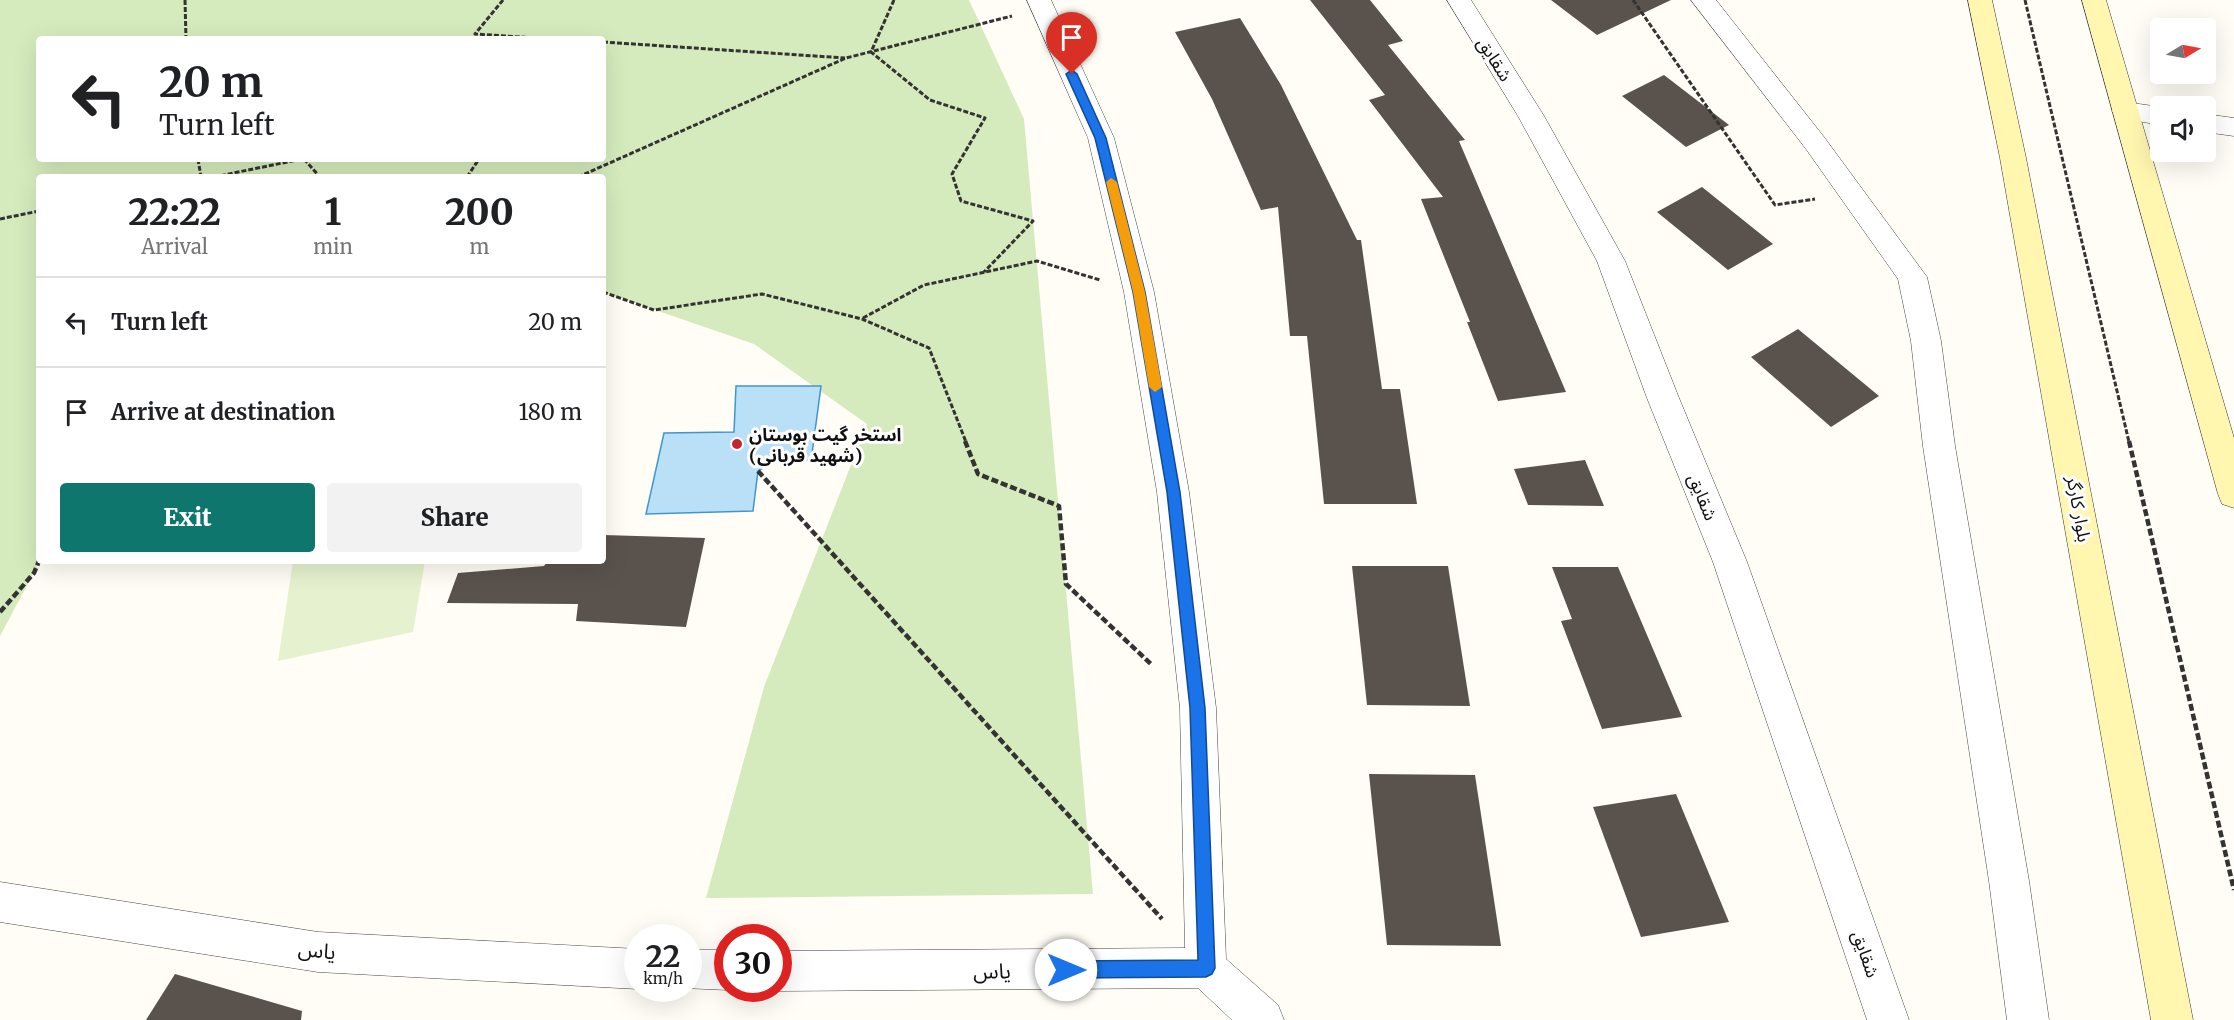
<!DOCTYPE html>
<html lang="en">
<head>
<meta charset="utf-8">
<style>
	body { margin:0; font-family:Merriweather,"Noto Sans Arabic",serif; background:#f2f2f2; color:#202124; height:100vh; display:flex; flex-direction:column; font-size:22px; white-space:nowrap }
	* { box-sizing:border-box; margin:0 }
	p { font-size:20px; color:#757577 }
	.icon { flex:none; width:33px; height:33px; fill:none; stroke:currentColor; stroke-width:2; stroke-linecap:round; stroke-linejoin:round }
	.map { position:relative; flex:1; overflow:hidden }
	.side { position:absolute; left:36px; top:174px; width:570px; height:390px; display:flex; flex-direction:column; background:#fff; border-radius:6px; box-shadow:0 6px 24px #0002 }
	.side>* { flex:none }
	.guide { position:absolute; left:36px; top:36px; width:570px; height:126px; border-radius:6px; box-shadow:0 6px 24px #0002; background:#fff; color:#202124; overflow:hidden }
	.needle { width:39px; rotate:80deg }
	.controls { position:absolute; left:2150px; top:18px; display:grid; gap:12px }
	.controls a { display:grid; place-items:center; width:66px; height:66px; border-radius:6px; background:#fff; box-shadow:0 6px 24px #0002; font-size:30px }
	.speed { position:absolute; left:624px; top:924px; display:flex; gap:12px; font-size:30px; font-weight:700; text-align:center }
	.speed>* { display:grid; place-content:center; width:78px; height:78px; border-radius:50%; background:#fff; box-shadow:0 6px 24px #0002; line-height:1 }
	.speed small { font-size:15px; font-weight:400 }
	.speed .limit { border:9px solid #d22; background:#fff; color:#111 }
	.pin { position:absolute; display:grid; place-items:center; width:51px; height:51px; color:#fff; margin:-62px -26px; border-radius:50% 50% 50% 0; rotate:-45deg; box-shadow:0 0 6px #0007 }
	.pin .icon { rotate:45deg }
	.me { position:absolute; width:66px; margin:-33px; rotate:90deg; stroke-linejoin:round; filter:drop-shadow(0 0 4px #0008) }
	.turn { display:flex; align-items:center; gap:21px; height:126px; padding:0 24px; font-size:27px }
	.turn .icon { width:78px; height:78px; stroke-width:2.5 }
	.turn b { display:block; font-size:42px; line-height:51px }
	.eta { display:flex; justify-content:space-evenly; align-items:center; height:102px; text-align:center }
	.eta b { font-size:36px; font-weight:800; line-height:42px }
	.cta { display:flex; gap:12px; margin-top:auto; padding:12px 24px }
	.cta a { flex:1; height:69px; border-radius:6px; background:#0f766e; color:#fff; font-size:24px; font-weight:800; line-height:69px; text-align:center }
	.cta a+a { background:#f2f2f2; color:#202124 }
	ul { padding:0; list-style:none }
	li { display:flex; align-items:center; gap:18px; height:90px; padding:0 24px; border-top:2px solid #e0e0e0 }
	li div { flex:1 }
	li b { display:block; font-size:22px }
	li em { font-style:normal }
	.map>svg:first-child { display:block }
	.green { fill:#d5ebbd; fill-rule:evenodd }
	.pitch { fill:#e6f2cf }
	.water { fill:#b9e0f7; stroke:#3f96cf; stroke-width:1.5 }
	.building { fill:#5a524d }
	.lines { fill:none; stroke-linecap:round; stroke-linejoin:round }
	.street-casing { stroke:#444; stroke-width:1 }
	.secondary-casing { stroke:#333; stroke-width:1 }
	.path-far1 { stroke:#333; stroke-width:3; stroke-dasharray:5 2; stroke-linecap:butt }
	.path { stroke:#333; stroke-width:4.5; stroke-dasharray:7 3; stroke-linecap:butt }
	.street { fill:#fff; fill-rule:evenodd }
	.secondary { fill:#fff6b0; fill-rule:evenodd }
	.route { fill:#1a73e8; stroke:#114b97; stroke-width:1.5 }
	.slow { fill:#f59e0b }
	.poi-dot { fill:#c4262e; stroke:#fff; stroke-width:2 }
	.labels { text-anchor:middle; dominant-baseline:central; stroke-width:6; stroke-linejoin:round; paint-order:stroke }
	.street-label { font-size:18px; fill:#111; stroke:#fff }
	.poi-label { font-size:18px; font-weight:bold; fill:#111; stroke:#fff; text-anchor:start }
	.near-street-label { font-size:21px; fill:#111; stroke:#fff }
</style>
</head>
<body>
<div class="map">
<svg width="2234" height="1020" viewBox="0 0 2234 1020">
	<rect width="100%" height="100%" fill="#fffdf5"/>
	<path class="green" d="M 0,0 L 969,0 L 1024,119 L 1093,894 L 706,898 L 764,687 L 867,424 L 754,344 L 603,292 L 603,177 L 39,177 L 40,561 L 0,636 ZM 39,39 L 603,39 L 603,159 L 39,159 Z"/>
	<polygon class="pitch" points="293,561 425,561 413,632 278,661"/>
	<polygon class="water" points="736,386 821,386 811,461 784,455 758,471 753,511 646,514 664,433 734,432"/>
	<g class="building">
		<polygon points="1310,0 1370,0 1403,41 1388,45 1465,140 1459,141 1566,392 1498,401 1467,322 1470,322 1421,199 1443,197 1369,100 1385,95"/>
		<polygon points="1551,0 1671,0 1597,35"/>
		<polygon points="1240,18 1281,85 1357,240 1361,240 1382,389 1400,389 1417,504 1324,504 1307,336 1290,336 1278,207 1261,210 1212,99 1175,32"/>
		<polygon points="1664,75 1729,125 1686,147 1622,96"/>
		<polygon points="1702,187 1773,244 1728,270 1657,212"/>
		<polygon points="1798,329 1879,396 1831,427 1751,357"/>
		<polygon points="1585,460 1604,506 1528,505 1514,469"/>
		<polygon points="603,535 705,538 686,627 576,621 578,604 447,603 458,573 544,566 548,561 603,561"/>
		<polygon points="1352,566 1448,566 1470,706 1367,705"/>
		<polygon points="1552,567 1618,567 1682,717 1602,729 1561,621 1572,619"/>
		<polygon points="1369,774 1475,775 1501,946 1387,945"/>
		<polygon points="1676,794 1729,922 1641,937 1593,807"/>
		<polygon points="175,974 302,1011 301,1020 146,1020"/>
	</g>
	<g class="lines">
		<defs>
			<g id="street">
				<polygon points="1027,0 1051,0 1114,138 1154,292 1189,492 1216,708 1226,959 1278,1005 1284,1020 1232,1020 1198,988 778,991 771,988 778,988 778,951 1185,948 1180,708 1157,492 1124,292 1088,138"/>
				<polygon points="1447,0 1471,0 1544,116 1625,261 1679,398 1747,562 1909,1020 1867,1020 1713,562 1647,398 1597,261 1518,116"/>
				<polygon points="1691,0 1716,0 1824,137 1927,277 1941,341 1955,446 2029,881 2049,1020 2007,1020 1989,881 1923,446 1911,341 1898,279 1806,149"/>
				<polygon points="2125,102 2160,107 2160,125 2116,117 2112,111 2116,105"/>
				<polygon points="2205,114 2234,118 2234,136 2205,132"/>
				<polygon points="0,882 318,932 638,949 638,988 640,988 638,989 318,972 0,922"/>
				<polygon points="688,950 728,950 728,988 733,988 728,990 683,988 688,988"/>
			</g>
			<g id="secondary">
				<polygon points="1968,0 1992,0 2026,158 2193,1020 2151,1020 2000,158"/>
				<polygon points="2082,0 2106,0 2234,438 2234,508 2222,504 2218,494"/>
			</g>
		</defs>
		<use href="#street" class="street-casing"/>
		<use href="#secondary" class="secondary-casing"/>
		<g class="path-far1">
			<polyline points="185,0 186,39"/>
			<polyline points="503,0 475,34 551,39"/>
			<polyline points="894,0 871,52 930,100 985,118 952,174 961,201 1033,221 984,272"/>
			<polyline points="1633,0 1775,205 1815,199"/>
			<polyline points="2025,0 2129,442"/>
			<polyline points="603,42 845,58"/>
			<polyline points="198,159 201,177"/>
			<polyline points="304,159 320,177"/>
			<polyline points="214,177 302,159"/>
			<polyline points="467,177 479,159"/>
			<polyline points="578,177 846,58 1012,16"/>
			<polyline points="0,219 39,211"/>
			<polyline points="603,292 654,310 762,294 862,319 929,348 966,442"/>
			<polyline points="863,318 924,285 1037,261 1100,280"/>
		</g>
		<g class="path">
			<polyline points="965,441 978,474 1059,506 1066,584 1152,665"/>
			<polyline points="2129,441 2234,890"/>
			<polyline points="758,471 1162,919"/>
			<polyline points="0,612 34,573 39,561"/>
		</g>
		<use href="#street" class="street"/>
		<use href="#secondary" class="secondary"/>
	</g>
	<polygon class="route" points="1072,70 1077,74 1106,138 1145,292 1180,492 1205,708 1215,968 1212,974 1206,977 1066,978 1060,976 1058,970 1060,964 1066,961 1198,960 1190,708 1167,492 1133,292 1095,138 1066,74"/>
	<polygon class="slow" points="1111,178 1117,182 1145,292 1162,387 1155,392 1149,387 1133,292 1106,182"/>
	<circle class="poi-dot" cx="737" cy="444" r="6"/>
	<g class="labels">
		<g class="street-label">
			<text transform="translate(1495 59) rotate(58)">شقایق</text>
			<text transform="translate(1703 497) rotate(68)">شقایق</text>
			<text transform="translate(2079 509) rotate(80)">بلوار کارگر</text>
			<text transform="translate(1866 954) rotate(71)">شقایق</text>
		</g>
		<g class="poi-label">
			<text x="749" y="434">استخر گیت بوستان<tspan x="749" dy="21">(شهید قربانی)</tspan></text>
		</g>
		<g class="near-street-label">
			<text transform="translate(317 950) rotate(6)">یاس</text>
			<text transform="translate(992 971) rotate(-1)">یاس</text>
		</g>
	</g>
</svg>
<div class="controls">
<a><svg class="needle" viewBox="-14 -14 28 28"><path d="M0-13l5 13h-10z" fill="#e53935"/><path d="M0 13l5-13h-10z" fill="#757577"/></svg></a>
<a><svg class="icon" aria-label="sound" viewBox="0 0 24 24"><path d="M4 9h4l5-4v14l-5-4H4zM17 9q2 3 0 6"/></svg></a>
</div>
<div class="speed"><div>22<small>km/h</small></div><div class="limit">30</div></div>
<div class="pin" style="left:1072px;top:74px;background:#d93025"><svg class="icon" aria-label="arrive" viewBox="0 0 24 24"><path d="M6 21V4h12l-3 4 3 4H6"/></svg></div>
<svg class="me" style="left:1066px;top:970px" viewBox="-20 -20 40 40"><circle r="19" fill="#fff"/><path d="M0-13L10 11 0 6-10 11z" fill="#1a73e8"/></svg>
<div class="guide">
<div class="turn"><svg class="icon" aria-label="left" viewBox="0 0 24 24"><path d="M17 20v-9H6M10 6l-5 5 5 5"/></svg><div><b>20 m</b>Turn left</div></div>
</div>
<section class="side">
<div class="eta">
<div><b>22:22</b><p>Arrival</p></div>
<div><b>1</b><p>min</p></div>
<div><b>200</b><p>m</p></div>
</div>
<ul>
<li><svg class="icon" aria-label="left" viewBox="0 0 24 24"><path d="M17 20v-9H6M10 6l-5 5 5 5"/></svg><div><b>Turn left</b></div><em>20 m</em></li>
<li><svg class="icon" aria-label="arrive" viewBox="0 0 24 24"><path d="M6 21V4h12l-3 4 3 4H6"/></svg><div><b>Arrive at destination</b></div><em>180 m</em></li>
</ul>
<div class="cta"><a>Exit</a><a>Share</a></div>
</section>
</div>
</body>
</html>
